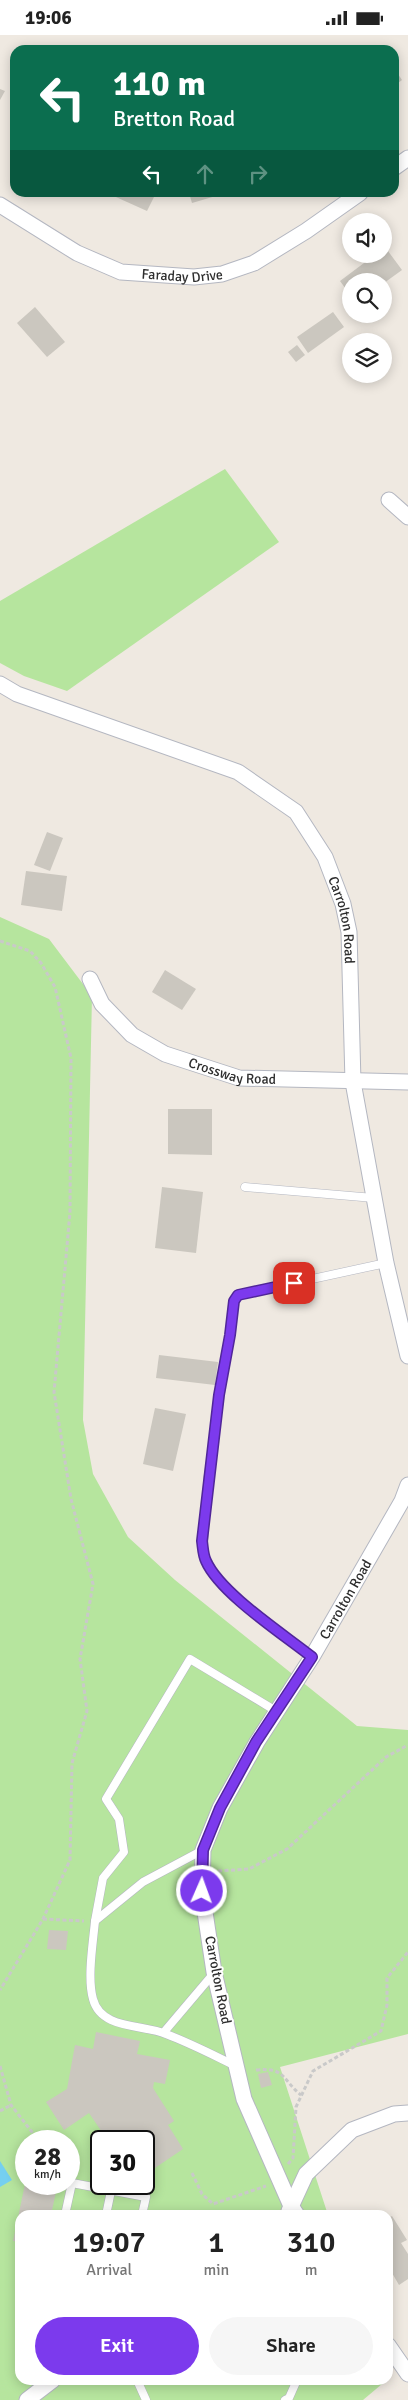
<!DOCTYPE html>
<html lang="en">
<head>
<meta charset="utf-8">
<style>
	body { margin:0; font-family:Signika,sans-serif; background:#f6f6f6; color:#222; height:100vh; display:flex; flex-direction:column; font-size:19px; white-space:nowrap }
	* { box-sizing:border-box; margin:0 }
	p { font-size:16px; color:#767676 }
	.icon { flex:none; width:28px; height:28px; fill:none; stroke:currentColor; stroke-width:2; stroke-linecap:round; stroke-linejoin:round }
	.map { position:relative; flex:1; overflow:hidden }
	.sheet { position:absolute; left:15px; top:2175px; width:378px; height:175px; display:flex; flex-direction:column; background:#fff; border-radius:15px; box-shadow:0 2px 12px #0003 }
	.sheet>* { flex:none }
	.top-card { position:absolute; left:10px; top:10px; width:389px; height:152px; border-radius:15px; box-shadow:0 2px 12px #0003; background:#0b6e4f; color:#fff; overflow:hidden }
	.controls { position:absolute; left:342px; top:178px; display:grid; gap:10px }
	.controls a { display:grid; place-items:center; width:50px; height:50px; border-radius:50%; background:#fff; box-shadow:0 2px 12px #0003; font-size:25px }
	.speed { position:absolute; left:15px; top:2095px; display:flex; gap:10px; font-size:25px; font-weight:700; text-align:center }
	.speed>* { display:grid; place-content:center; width:65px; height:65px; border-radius:50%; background:#fff; box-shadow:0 2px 12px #0003; line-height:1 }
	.speed small { font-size:12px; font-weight:400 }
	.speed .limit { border:2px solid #111; border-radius:8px; background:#fff; color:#111 }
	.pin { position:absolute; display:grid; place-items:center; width:42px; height:42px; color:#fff; margin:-21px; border-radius:10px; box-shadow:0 2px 8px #0006 }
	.me { position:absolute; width:55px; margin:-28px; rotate:2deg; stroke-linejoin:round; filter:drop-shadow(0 0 4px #0008) }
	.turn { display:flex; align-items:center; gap:18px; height:105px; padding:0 20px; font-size:22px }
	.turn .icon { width:65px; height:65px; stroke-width:2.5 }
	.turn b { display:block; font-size:35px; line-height:42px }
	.lanes { display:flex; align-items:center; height:48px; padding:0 20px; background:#0003; justify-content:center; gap:25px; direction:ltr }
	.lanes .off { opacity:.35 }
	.eta { display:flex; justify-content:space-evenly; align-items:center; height:85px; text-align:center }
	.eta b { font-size:30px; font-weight:600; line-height:35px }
	.button { display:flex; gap:10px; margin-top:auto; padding:10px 20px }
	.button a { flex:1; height:58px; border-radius:30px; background:#7c3aed; color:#fff; font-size:20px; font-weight:600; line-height:58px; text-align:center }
	.button a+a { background:#f6f6f6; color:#222 }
	.status { display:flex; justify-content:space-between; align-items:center; height:35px; padding:0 25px; background:#fff; direction:ltr }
	.status svg { height:14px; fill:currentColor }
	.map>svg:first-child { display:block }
	.green { fill:#b6e59e; fill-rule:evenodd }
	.water { fill:#75cff0 }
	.building { fill:#cbc7bf }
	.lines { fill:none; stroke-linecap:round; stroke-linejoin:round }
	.service-casing { stroke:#b4b7c1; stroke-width:9 }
	.minor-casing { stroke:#b4b7c1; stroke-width:17 }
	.path { stroke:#c9c9c9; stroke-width:3; stroke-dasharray:4 2.5; stroke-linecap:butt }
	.service { stroke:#fff; stroke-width:8 }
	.minor { stroke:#fff; stroke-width:15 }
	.route-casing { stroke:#51269a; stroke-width:12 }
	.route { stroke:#7c3aed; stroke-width:9 }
	.labels { text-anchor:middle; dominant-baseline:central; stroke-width:4; stroke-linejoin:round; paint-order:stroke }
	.street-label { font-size:14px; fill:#2e2e2e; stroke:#fff }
</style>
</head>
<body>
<div class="status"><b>19:06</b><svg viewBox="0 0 49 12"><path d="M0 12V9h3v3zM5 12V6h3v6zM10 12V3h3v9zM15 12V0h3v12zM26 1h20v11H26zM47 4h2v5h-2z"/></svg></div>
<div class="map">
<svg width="408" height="2365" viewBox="0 0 408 2365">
	<rect width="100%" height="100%" fill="#efe9e1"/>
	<g class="green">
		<polygon points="225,434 279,507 67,656 24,641 0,628 0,566"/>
		<path d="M 0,882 L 49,904 L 92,961 L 83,1385 L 93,1439 L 128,1502 L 175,1545 L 357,1691 L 408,1695 L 408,1999 L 280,2032 L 328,2180 L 20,2180 L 20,2345 L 381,2345 L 382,2349 L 363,2365 L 0,2365 ZM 26,2106 L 69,2106 L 69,2149 L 26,2149 ZM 101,2106 L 144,2106 L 144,2149 L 101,2149 Z"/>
	</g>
	<polygon class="water" points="0,2126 12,2145 0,2152"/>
	<g class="building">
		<polygon points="394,33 402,45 394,51"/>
		<polygon points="0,54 5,56 0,65"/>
		<polygon points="107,158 156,158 147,176"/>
		<polygon points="189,158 226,158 192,168"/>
		<polygon points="385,212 402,235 384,248 384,246 351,246 351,261 340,246 376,219 384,219"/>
		<polygon points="35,272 65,307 47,322 17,288"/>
		<polygon points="333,277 344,292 308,318 297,302"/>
		<polygon points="297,310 305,320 296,327 288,317"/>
		<polygon points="47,797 63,803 50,836 34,830"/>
		<polygon points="26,836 67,841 62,876 21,870"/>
		<polygon points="165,935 196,954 182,975 152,957"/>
		<polygon points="168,1074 212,1074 212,1120 168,1119"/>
		<polygon points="162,1152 203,1157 196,1218 155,1213"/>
		<polygon points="159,1320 218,1327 215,1350 156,1343"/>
		<polygon points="155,1373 186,1379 173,1436 143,1429"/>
		<polygon points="49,1895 68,1896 66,1915 47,1914"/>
		<polygon points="96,1997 140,2006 137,2019 170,2025 165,2049 154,2047 153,2053 174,2086 168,2090 183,2114 146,2139 144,2106 108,2106 89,2078 64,2095 46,2067 67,2054 75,2010 93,2014"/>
		<polygon points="268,2037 272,2050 261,2053 258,2039"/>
		<polygon points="25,2149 57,2152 51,2180 20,2180 20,2207 13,2206"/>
		<polygon points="392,2181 407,2205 401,2208 408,2219 408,2244 399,2250 388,2231 388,2183"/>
	</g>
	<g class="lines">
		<defs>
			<g id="service">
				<polyline points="245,1152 374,1163"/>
				<path d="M 312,1622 C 280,1597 213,1554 203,1515 L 208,1443 L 234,1266 L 238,1260 L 386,1228"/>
				<path d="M 203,1815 L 143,1847 L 95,1886 C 93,1908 87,1943 93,1964 C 101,1995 143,1989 166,1999 C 190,2008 213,2020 236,2031"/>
				<polyline points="95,1886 103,1843 124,1817 119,1784 106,1764 190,1624 276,1676"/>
				<polyline points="164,1997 214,1938"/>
				<polyline points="65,2180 72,2148 146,2162 142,2180"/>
				<polyline points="106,2180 111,2156"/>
				<polyline points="137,2345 146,2365"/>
				<polyline points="285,2365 289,2363 297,2345"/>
			</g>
			<g id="minor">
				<polyline points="394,133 408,123"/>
				<path id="s1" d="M 0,170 L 77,218 L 121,237 L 194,242 L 222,239 L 254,228 L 306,196 L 360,158"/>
				<polyline points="389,465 408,482"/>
				<path id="s2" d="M 0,649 L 17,659 L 238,737 L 296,777 L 325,822 L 343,869 L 349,897 L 353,1047 L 386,1228 L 408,1321"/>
				<path id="s3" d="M 90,944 L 102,969 L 132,1000 L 165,1019 L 239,1043 L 408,1047"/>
				<polyline points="289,2176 306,2139 352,2095 394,2079 408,2078"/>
				<path id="s4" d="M 297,2180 L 291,2171 L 244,2064 L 214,1937 L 202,1857 L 203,1815 L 220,1773 L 257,1707 L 312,1622 L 402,1466 L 408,1450"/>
				<polyline points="388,2310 408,2339"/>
				<polyline points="27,2365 53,2345"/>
			</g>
		</defs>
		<use href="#service" class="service-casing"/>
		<use href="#minor" class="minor-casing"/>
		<g class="path">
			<polyline points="0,906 30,916 41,928 55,952 71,1023 70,1177 54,1357 71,1464 93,1549 80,1624 87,1676 72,1728 70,1825 43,1884 0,1955"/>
			<polyline points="218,1836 249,1834 287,1814 386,1722 408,1710"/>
			<polyline points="43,1884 84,1886"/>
			<polyline points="0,2031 11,2070 39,2106"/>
			<path d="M 256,2035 C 286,2032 282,2045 301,2060"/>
			<polyline points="0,2076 11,2070"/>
			<polyline points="288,2129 293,2123 296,2072 313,2036 381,1996 387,1970 387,1943 408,1917"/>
			<polyline points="192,2138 202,2159 213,2169 266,2151"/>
		</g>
		<use href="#service" class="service"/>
		<use href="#minor" class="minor"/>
	</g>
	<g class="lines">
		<defs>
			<path id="route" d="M 202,1856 L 203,1815 L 220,1773 L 256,1707 L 312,1622 C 283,1599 220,1558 206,1526 C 203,1520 203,1513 202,1506 L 219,1360 L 230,1300 L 234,1266 L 238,1260 L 294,1248"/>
		</defs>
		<use href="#route" class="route-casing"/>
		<use href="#route" class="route"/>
	</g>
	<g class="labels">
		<g class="street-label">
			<text stroke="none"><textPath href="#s1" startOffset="200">Faraday Drive</textPath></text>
			<text stroke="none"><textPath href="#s2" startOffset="444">Carrolton Road</textPath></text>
			<text stroke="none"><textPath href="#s3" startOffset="179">Crossway Road</textPath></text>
			<text stroke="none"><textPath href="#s4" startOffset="670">Carrolton Road</textPath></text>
			<text transform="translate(218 1945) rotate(79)">Carrolton Road</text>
		</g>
	</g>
</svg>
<div class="controls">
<a><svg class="icon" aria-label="sound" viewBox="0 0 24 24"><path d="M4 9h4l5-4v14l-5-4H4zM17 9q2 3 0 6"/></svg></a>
<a><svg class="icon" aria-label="search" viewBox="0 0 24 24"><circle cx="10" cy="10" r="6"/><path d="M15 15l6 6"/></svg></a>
<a><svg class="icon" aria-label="layers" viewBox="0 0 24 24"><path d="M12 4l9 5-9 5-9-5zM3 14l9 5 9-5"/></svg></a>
</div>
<div class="speed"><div>28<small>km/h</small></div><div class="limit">30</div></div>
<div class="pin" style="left:294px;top:1248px;background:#d93025"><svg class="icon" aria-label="arrive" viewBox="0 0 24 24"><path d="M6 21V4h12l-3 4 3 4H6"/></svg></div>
<svg class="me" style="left:202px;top:1856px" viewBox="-20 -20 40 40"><circle r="17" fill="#7c3aed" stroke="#fff" stroke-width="3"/><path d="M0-11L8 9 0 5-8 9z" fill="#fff"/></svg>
<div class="top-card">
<div class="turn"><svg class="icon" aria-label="left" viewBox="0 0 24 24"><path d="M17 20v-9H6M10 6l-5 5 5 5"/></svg><div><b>110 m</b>Bretton Road</div></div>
<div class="lanes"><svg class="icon" aria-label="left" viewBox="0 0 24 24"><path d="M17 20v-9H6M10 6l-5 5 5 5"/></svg><svg class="icon off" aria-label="ahead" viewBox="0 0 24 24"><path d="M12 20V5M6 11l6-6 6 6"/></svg><svg class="icon off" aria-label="right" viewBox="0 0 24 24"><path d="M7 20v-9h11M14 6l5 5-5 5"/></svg></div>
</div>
<section class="sheet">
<div class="eta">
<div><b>19:07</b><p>Arrival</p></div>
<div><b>1</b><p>min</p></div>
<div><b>310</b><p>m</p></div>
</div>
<div class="button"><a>Exit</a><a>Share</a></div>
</section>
</div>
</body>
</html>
